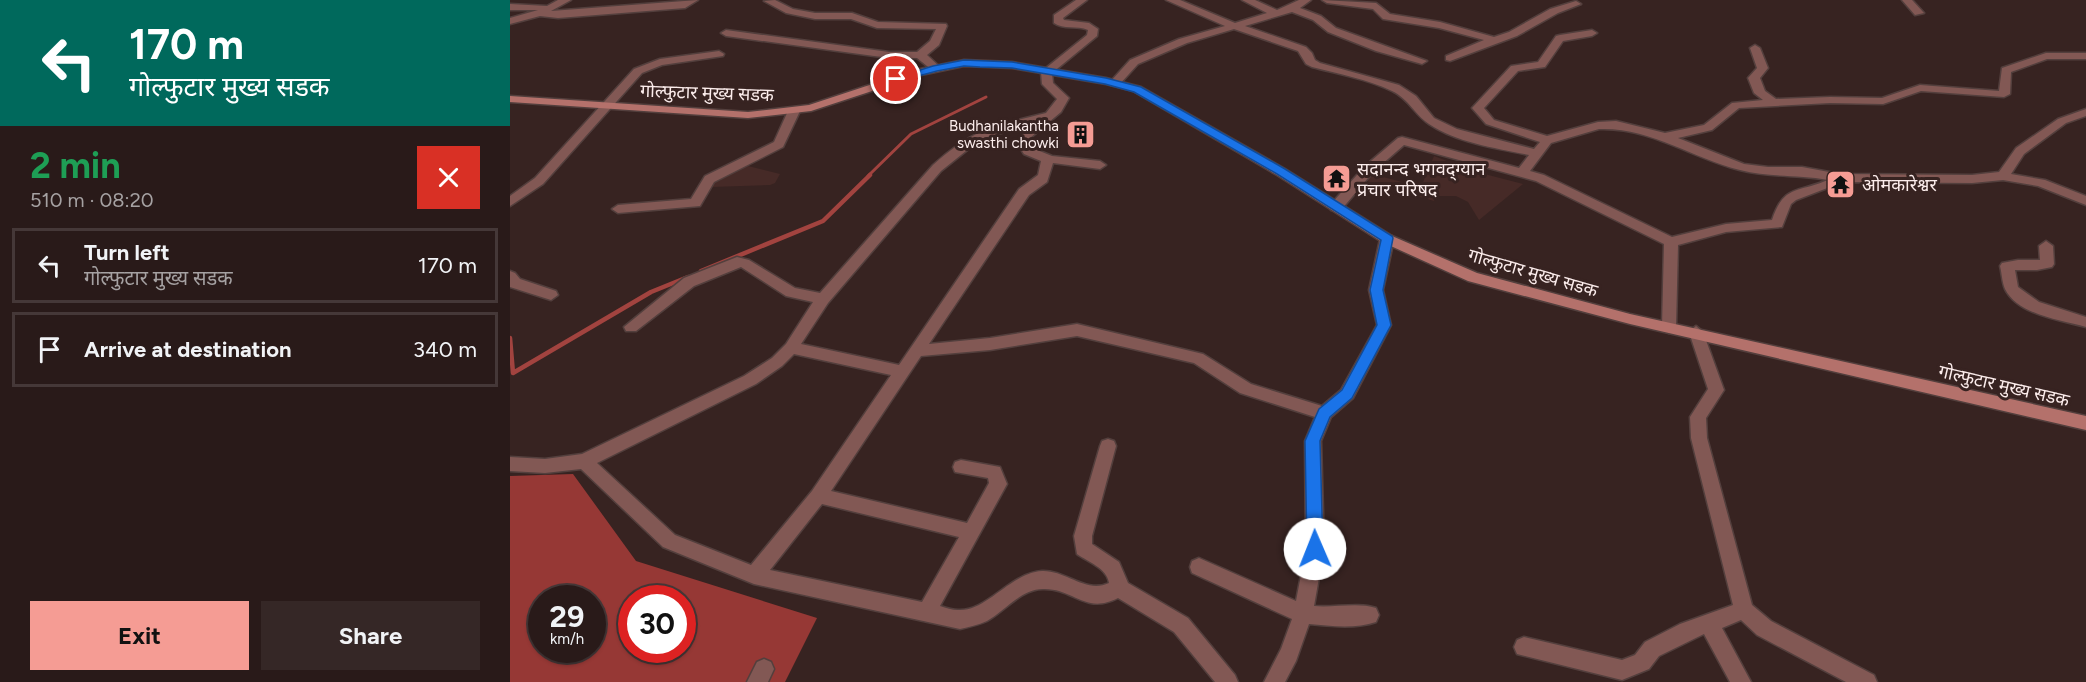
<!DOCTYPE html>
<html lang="en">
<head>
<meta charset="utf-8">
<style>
	body { margin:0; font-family:Figtree,"Noto Sans Devanagari",sans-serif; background:#352726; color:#f1f3f6; height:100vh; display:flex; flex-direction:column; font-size:22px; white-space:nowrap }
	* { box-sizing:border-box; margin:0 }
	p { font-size:20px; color:#a5a1a2 }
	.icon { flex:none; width:33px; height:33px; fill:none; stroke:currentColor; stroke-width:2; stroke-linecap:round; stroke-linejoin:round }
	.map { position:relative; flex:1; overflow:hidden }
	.drawer { display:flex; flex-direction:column; background:#291a19; width:510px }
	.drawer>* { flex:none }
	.banner { background:#00695c; color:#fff; overflow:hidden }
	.speed { position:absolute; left:18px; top:585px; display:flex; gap:12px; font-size:30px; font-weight:700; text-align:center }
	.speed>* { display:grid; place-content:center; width:78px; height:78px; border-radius:50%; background:#291a19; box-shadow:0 2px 4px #0004,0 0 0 2px #453838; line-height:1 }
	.speed small { font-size:15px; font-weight:400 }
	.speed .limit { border:9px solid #d22; background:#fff; color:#111 }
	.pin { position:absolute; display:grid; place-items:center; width:51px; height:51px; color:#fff; margin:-26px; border:3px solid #fff; border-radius:50%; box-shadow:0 2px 6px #0007 }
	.me { position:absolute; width:66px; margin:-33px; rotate:359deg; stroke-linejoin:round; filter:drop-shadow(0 0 4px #0008) }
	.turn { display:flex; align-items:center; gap:21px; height:126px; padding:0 30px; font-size:27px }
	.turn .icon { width:78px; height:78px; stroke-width:2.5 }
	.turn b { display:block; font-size:42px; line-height:51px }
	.round { display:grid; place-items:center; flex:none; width:63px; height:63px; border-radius:0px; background:#352726 }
	.overview { display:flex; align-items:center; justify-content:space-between; height:102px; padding:0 30px }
	h1 { font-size:36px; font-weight:700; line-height:45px; color:#1e9e55 }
	.cta { display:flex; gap:12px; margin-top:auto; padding:12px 30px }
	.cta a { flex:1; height:69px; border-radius:0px; background:#f59c94; color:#111; font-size:24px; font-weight:700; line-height:69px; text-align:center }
	.cta a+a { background:#352726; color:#f1f3f6 }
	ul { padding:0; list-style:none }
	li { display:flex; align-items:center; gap:18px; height:75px; margin:0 12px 9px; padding:0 18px; border:3px solid #453838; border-radius:0px }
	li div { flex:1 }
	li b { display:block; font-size:22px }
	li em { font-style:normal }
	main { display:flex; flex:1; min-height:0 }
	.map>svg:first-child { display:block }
	.built { fill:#462a27 }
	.forest { fill:#963835; fill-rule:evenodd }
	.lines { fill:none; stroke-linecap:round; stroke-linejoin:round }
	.stream-far1 { stroke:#a2433f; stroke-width:3 }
	.stream { stroke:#a2433f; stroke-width:4.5 }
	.street-casing { stroke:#533f3d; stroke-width:3 }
	.secondary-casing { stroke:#533f3d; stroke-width:3 }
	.street { fill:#825854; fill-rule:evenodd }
	.secondary { fill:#b4716b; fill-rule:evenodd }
	.route { fill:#1a73e8; stroke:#114b97; stroke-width:1.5 }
	.labels { text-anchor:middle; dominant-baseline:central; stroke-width:6; stroke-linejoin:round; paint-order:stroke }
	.far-poi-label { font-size:15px; fill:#fcedec; stroke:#372321; text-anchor:end }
	.street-label { font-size:18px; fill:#fcedec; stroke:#372321 }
	.poi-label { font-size:18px; fill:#fcedec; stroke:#372321; text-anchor:start }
</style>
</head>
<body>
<main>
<section class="drawer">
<div class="banner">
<div class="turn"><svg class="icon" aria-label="left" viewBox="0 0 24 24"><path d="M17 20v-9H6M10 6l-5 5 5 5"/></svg><div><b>170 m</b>गोल्फुटार मुख्य सडक</div></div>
</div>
<div class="overview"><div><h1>2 min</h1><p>510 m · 08:20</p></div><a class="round" style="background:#d93025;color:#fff"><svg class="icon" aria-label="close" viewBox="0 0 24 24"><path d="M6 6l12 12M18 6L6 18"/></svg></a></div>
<ul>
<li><svg class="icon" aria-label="left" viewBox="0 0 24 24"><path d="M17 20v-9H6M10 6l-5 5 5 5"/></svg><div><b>Turn left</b><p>गोल्फुटार मुख्य सडक</p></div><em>170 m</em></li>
<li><svg class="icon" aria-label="arrive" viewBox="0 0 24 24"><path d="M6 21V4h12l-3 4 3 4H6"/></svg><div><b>Arrive at destination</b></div><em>340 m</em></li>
</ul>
<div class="cta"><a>Exit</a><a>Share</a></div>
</section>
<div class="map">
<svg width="1576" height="682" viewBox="0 0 1576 682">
	<rect width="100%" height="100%" fill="#372321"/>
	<g class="built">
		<polygon points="924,156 963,171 1013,184 969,220 958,202 946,196 926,196 924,201 853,180 858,173 911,187"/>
		<polygon points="238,166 270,174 265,183 260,185 201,187 206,176"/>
	</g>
	<path class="forest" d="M 63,474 L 126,561 L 307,618 L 275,682 L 0,682 L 0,476 ZM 32,598 L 82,598 L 82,650 L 32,650 ZM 122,598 L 172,598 L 172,650 L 122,650 Z"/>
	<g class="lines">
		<polyline class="stream-far1" points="358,176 401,134 476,97"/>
		<g class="stream">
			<polyline points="191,271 313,221 360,175"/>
			<polyline points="0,338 3,373 141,292 178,277"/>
		</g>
		<defs>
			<g id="street">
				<polygon points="48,0 61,0 41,11 188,0 175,8 48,18 30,16 0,24 0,18 28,10 0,10 0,4 37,6"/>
				<polygon points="265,0 283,9 305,13 342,13 368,22 436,24 437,26 429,45 417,55 431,68 422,70 407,58 379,58 216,36 211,33 216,30 379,52 407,52 420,41 426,29 367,28 341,19 305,19 276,13 254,1"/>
				<path d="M 566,0 L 577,0 L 553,18 L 554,20 L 579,23 L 588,29 L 587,36 L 542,73 L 543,83 L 559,98 L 551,112 L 520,138 L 522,148 L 542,156 L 590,161 L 596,165 L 590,169 L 543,163 L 537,182 L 519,195 L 419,344 L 480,338 L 567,324 L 693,354 L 741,384 L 812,406 L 831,390 L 867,325 L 859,290 L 870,239 L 877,234 L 882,236 L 884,239 L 873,290 L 881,325 L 843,398 L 821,417 L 811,441 L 814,549 L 804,606 C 823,608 848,602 866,608 L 869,615 L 866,622 C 846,629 820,626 799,624 L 786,661 L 775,682 L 754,682 L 771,649 L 782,619 L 682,573 L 680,567 L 682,561 L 689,558 L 786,601 L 796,549 L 795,441 L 805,417 L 730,393 L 684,363 L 567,336 L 480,350 L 411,356 L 321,491 L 457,523 L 479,483 L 478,478 L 445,472 L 443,467 L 445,462 L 451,460 L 490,467 L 497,484 L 430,606 C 436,608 442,610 448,610 C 477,612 500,573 532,571 C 556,570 576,594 599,583 C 597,568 578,562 567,554 L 564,536 L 590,446 L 592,441 L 598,439 L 604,441 L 606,446 L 582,536 L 582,544 L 609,562 L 618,583 L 678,618 L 725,675 L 728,682 L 705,682 L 664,632 L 608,598 C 575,615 564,588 533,589 C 511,589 495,611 477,621 C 468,625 459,627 450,629 L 244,584 L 153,547 L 71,469 L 35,473 L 0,471 L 0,457 L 35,459 L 72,454 L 234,376 L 262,358 L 276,344 L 303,302 L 276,296 L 231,267 L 184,286 L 126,331 L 116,331 L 114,327 L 174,278 L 227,257 L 239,260 L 285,288 L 310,293 L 423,165 C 464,128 484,126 536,113 L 547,99 L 532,84 L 531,72 L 577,35 L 578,30 C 567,25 553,30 544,23 L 544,15 ZM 524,123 C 512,133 503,139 514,154 L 531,161 L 528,175 L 509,189 L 389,365 L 291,344 L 318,303 L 431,171 L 471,139 ZM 284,354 L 381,375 L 302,491 L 241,565 L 165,535 L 87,463 L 246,384 L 272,366 ZM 312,504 L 449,537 L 412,602 L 260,570 Z"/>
				<path d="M 656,0 L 670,0 L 725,23 L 757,13 L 732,0 L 745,0 L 767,10 L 789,0 L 801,0 L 790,8 L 811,16 L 826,28 L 917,61 L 912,64 L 866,51 L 818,32 L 803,20 L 782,12 L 735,26 L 796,47 L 802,53 L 805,60 L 810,63 L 889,85 L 906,96 L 924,118 L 947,129 L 1024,149 L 1030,142 L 976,124 L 962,108 L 1001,66 L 1028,62 L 1046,36 L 1050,35 L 1082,30 L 1087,33 L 1082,36 L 1053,41 L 1035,67 L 1008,71 L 974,108 L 984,120 L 1037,136 L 1088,122 L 1106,121 L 1155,133 L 1194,125 L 1222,103 L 1253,100 L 1244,93 L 1238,78 L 1247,68 L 1240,48 L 1245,45 L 1250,48 L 1258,68 L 1250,78 L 1255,91 L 1266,99 L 1320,97 L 1372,98 L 1410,85 L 1489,91 L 1492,68 L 1536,53 L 1576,53 L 1576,59 L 1537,59 L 1501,72 L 1500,94 L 1494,97 L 1411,91 L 1373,104 L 1320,103 L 1229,108 L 1202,130 L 1168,138 L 1234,164 L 1258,167 L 1292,167 L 1330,174 L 1462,175 L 1489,172 L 1506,148 L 1548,119 L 1576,109 L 1576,116 L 1556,123 L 1514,154 L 1501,174 L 1535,180 L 1576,196 L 1576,205 L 1528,186 L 1493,180 L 1462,183 L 1333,182 L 1286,200 L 1281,204 L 1272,227 L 1216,232 L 1168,245 L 1166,327 L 1159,333 L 1152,327 L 1154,244 L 1026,181 L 894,145 L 863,172 L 831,210 L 821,210 L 820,207 L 821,204 L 855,166 L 888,138 L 892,137 L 1009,168 L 1019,155 C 986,148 947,143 919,124 C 904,114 899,99 882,91 C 857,79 829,74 802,67 L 796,64 L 788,51 L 724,29 L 677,43 L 628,64 L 609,85 L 601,85 L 601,81 L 620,60 L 669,39 L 715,26 ZM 1089,129 C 1140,127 1182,158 1230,170 C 1259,178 1289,174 1318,180 C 1288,193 1274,184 1262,220 L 1216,224 L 1162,237 L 1034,175 L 1020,171 L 1041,143 Z"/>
				<polygon points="812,0 866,3 880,14 930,22 984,37 999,32 1040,9 1066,1 1071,4 1048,13 1007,36 940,61 936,60 936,56 974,40 929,28 873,19 863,9 817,3"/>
				<polygon points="1392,0 1402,0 1414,13 1405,15"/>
				<polygon points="209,51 214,54 213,56 152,65 132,73 33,184 0,206 0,196 25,178 124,69 150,59"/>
				<polygon points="284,108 290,111 273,147 204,182 190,206 108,213 102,209 108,205 181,199 195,176 264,142 278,111"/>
				<path d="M 1536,241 L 1543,246 L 1544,264 L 1542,267 L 1527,270 L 1505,270 L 1508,287 L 1529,302 L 1576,317 L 1576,327 C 1551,320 1508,315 1495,289 C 1492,282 1492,274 1490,266 L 1492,263 L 1508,260 L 1530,260 L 1529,246 Z"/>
				<polygon points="0,271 5,273 10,279 46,291 48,295 41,300 0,287"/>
				<polygon points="1186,326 1193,332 1214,390 1196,418 1197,438 1242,605 1261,621 1364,675 1367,682 1336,682 1247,635 1231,620 1212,628 1241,682 1220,682 1194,634 1149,656 1139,669 1112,680 1007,654 1004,647 1007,640 1014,637 1112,660 1125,655 1135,642 1170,624 1223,605 1181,438 1180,417 1198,389 1179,332"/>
				<polygon points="254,659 261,662 264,669 258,682 237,682 247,662"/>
			</g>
			<polygon id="secondary" points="454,60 502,62 596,78 631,87 775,169 882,236 967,273 1120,314 1576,416 1576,430 1120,324 958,281 872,242 767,175 623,91 596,84 502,68 454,66 411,75 301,111 238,118 0,102 0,96 238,112 299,105 405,70"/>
		</defs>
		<use href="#street" class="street-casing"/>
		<use href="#secondary" class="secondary-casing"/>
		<use href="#street" class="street"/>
		<use href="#secondary" class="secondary"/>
	</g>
	<polygon class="route" points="454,60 502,62 596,78 631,87 775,169 882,236 883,238 873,290 881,325 842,398 820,417 810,441 813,549 811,555 805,557 799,555 797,549 795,441 809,409 832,390 867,325 860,290 871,240 767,174 624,92 595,84 502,68 470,67 454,66 427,71 386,82 381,79 423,66"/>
	<defs>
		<symbol id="building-square" viewBox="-11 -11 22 22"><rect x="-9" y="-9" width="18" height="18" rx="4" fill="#f59c94" stroke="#372321"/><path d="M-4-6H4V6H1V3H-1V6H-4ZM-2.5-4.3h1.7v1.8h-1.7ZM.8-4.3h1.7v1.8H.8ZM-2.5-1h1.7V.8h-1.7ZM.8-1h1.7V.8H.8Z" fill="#111"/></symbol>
		<symbol id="temple-square" viewBox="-11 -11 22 22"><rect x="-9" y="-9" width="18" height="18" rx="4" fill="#f59c94" stroke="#372321"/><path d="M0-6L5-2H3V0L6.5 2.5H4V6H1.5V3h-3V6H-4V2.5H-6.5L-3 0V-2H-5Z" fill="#111"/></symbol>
	</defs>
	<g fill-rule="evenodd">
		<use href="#building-square" x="554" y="118" width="33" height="33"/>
		<use href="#temple-square" x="810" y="162" width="33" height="33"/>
		<use href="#temple-square" x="1314" y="168" width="33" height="33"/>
	</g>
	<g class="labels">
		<g class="far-poi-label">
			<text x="549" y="126">Budhanilakantha<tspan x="549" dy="17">swasthi chowki</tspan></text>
		</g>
		<g class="street-label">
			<text transform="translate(197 93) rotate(2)">गोल्फुटार मुख्य सडक</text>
			<text transform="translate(1023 273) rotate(16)">गोल्फुटार मुख्य सडक</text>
			<text transform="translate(1494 386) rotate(13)">गोल्फुटार मुख्य सडक</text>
		</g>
		<g class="poi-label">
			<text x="847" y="169">सदानन्द भगवद्ग्यान<tspan x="847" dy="21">प्रचार परिषद</tspan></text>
			<text x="1352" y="185">ओमकारेश्वर</text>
		</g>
	</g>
</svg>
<div class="speed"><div>29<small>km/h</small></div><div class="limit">30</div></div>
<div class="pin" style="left:386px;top:79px;background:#d93025"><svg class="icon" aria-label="arrive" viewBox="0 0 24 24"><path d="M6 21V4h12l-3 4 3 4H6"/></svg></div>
<svg class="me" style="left:805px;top:549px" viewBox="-20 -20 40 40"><circle r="19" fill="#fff"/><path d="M0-13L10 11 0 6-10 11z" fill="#1a73e8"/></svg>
</div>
</main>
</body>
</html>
